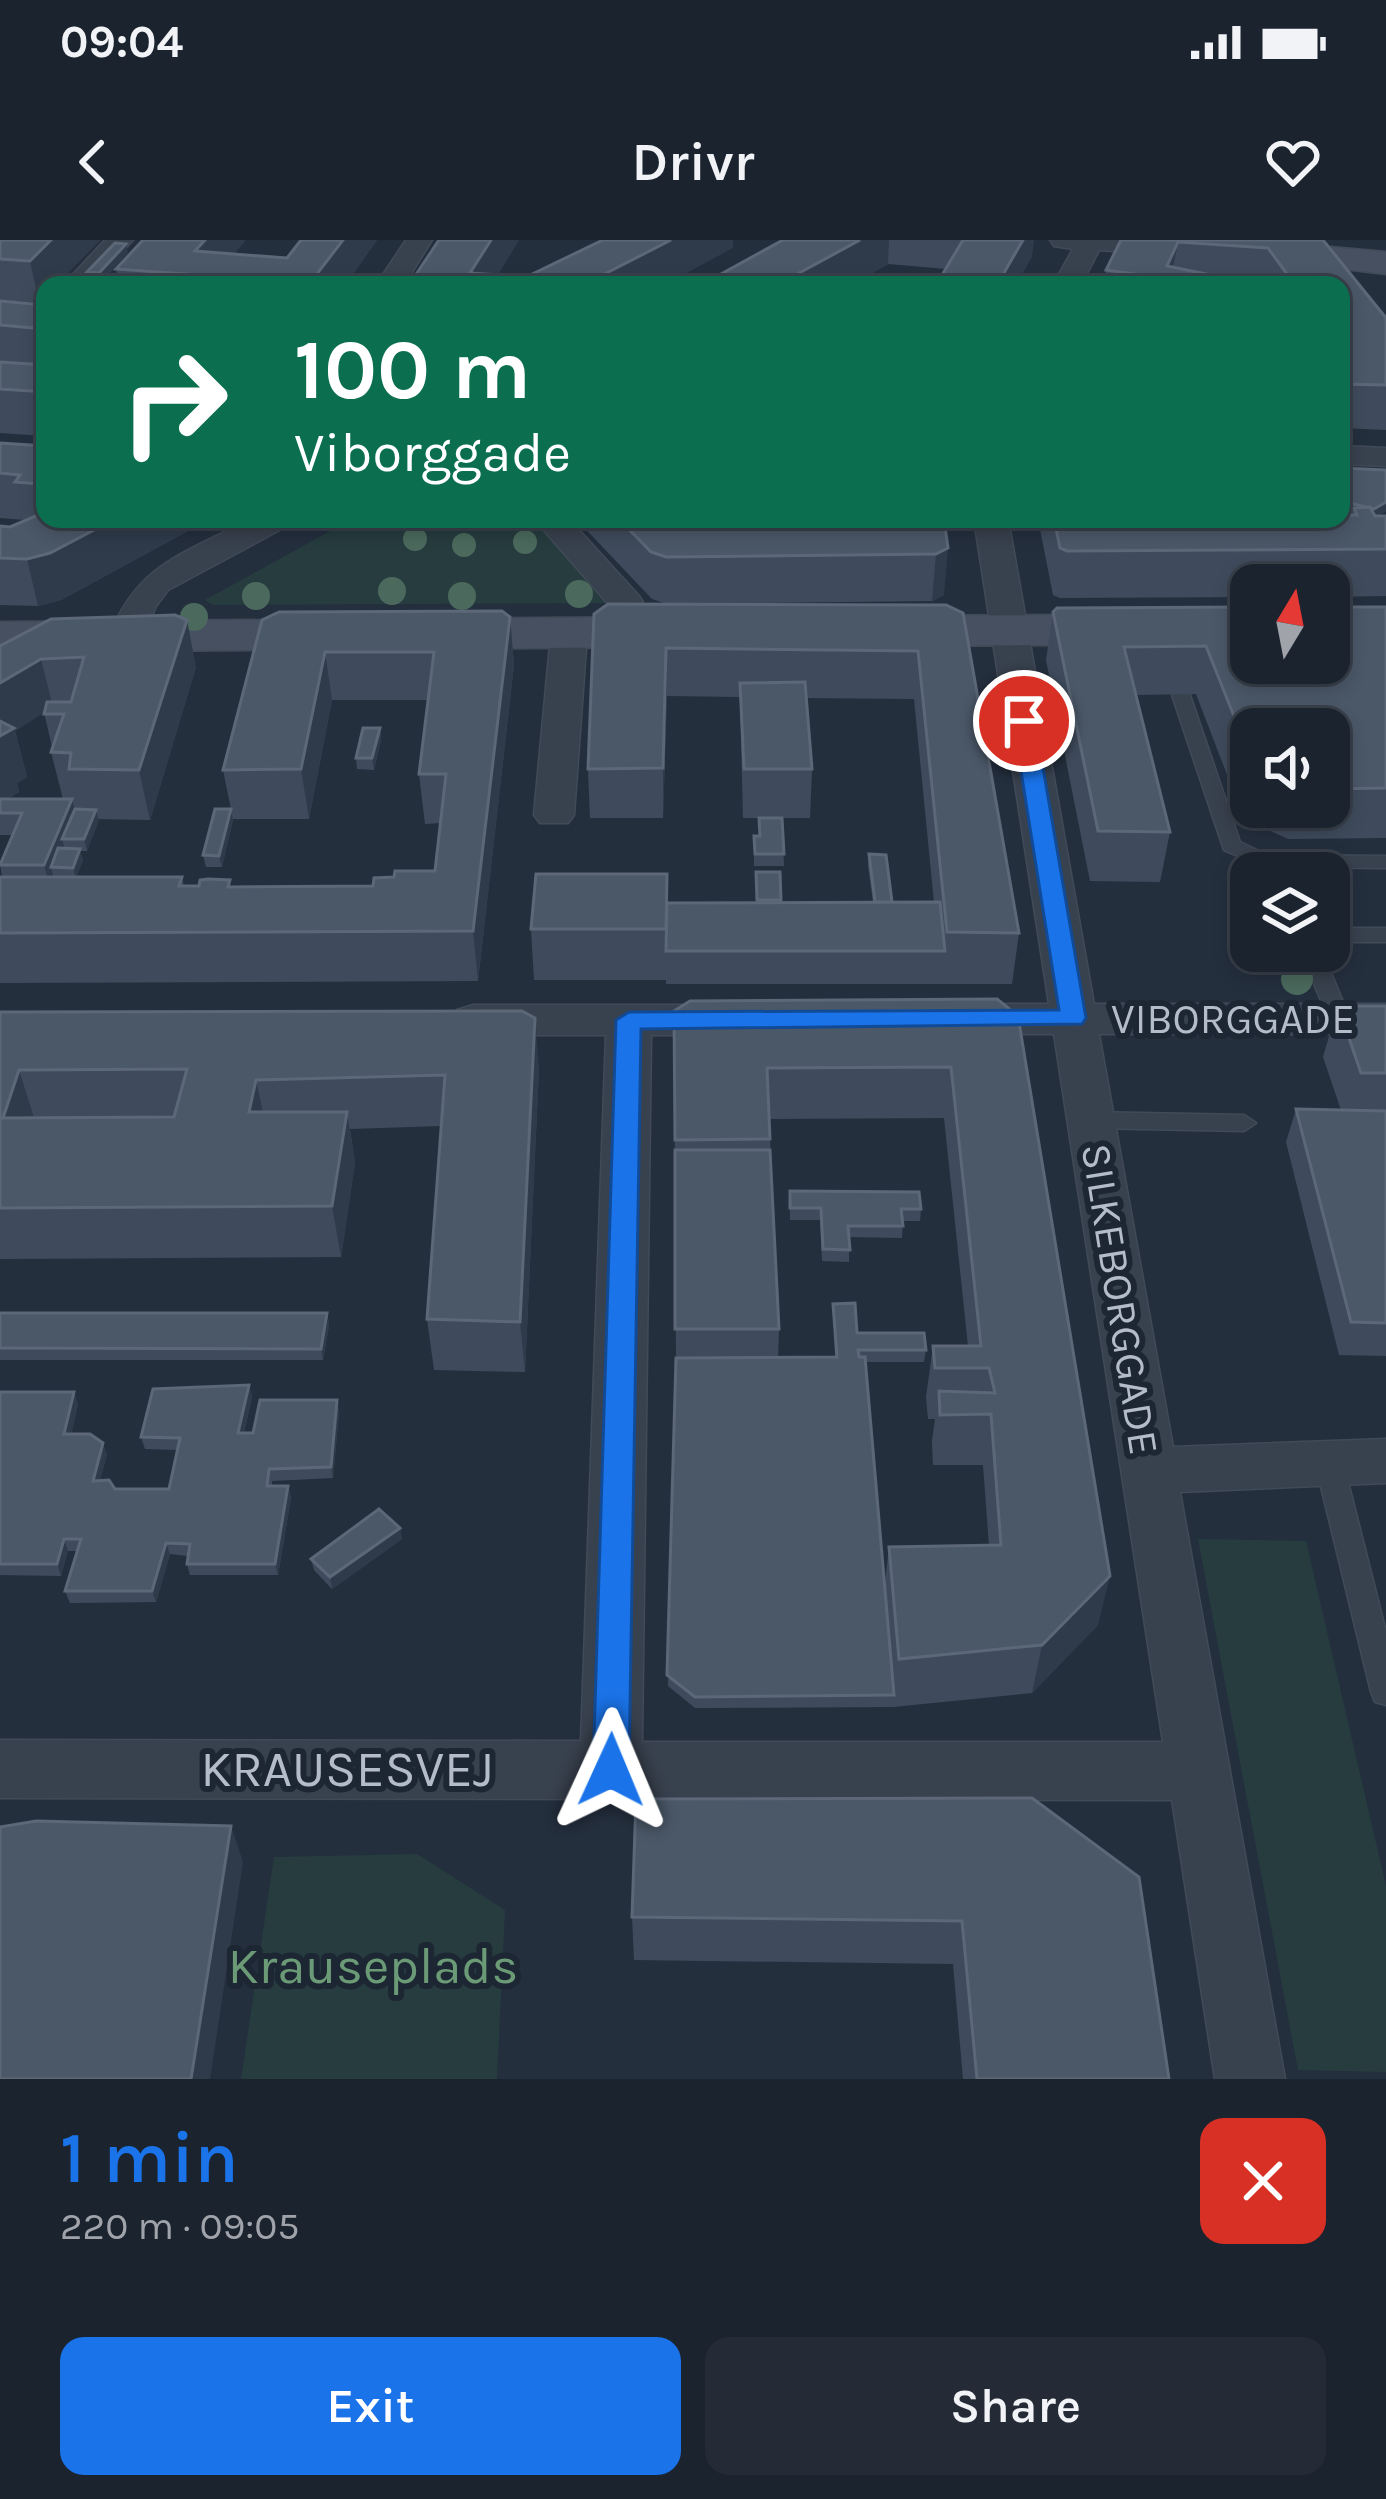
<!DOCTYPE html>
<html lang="en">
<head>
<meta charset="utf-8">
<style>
	body { margin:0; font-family:Karla,sans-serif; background:#242b36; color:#f1f3f6; height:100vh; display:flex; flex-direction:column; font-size:45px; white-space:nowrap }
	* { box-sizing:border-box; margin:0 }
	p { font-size:39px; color:#a0a4aa }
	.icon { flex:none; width:66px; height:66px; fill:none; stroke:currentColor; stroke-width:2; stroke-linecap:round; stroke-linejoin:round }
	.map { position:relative; height:1839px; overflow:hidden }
	.drawer { display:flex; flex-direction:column; background:#1b232e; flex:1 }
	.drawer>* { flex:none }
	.guide { position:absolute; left:36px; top:36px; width:1314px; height:252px; border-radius:24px; box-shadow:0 6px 18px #0003,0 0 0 3px #39404a; background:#0b6e4f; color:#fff; overflow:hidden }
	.needle { width:78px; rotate:10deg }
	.fabs { position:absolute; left:1230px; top:324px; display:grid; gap:24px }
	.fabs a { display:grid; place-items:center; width:120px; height:120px; border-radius:24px; background:#1b232e; box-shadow:0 6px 18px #0003,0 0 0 3px #39404a; font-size:60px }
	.pin { position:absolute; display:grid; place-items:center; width:102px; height:102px; color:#fff; margin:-51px; border:6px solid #fff; border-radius:50%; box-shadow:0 3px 12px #0007 }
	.me { position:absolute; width:132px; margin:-66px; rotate:1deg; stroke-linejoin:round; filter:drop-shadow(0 0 9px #0008) }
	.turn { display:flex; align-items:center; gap:42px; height:252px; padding:0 60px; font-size:54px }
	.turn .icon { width:156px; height:156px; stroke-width:2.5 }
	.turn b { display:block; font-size:84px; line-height:102px }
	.round { display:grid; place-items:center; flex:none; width:126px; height:126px; border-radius:24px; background:#242b36 }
	.summary { display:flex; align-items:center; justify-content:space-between; height:204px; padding:0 60px }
	h1 { font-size:72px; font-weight:600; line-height:90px; color:#1a73e8 }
	.action { display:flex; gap:24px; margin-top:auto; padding:24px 60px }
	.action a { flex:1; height:138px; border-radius:24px; background:#1a73e8; color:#fff; font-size:48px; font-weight:600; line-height:138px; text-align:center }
	.action a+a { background:#242b36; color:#f1f3f6 }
	.status { display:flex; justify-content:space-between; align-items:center; height:84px; padding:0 60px; background:#1b232e; direction:ltr }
	.status svg { height:33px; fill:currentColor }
	header { display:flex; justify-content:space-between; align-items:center; height:156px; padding:0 60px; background:#1b232e; font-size:54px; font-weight:600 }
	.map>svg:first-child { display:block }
	.green { fill:#263c3f }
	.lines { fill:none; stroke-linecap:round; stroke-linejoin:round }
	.lane-casing { stroke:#414a57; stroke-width:3 }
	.street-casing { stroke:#414a57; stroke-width:3 }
	.secondary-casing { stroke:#414a57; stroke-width:3 }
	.lane { fill:#38414e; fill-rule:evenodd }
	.street { fill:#38414e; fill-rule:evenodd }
	.secondary { fill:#465061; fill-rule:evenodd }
	.tree { fill:#4b6a5d }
	.wall { fill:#3f4b5c; fill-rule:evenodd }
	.shaded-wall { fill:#2f3b4b }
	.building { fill:#4b5868; stroke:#5c6777; stroke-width:3; fill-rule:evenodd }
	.route { fill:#1a73e8; stroke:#114b97; stroke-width:3 }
	.labels { text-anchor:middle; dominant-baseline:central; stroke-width:12; stroke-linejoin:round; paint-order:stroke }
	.street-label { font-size:42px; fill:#b4bcc9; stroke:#1d2633 }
	.near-street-label { font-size:51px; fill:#b4bcc9; stroke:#1d2633 }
	.near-park-label { font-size:51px; fill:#6b9a76; stroke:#1d2633 }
</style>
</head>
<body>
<div class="status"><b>09:04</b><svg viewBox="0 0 49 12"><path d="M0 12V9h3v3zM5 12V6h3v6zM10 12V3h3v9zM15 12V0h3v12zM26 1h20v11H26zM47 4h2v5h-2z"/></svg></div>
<header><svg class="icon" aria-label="back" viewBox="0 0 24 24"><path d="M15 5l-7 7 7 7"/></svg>Drivr<svg class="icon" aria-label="heart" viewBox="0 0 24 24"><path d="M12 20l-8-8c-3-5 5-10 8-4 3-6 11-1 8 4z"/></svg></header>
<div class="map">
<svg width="1386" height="1839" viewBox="0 0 1386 1839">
	<rect width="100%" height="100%" fill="#242f3e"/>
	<g class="green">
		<polygon points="352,279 538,279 614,363 213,365 205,360"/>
		<polygon points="1198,1299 1306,1301 1386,1646 1386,1832 1298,1830"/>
		<polygon points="417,1614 505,1670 497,1839 241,1839 274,1617"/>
	</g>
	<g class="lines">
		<defs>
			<g id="lane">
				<polygon points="1181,449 1190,455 1240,602 1267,615 1386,616 1386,628 1264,627 1224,610 1172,455"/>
				<rect x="1329" y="688" width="57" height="14"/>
				<polygon points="1300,711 1322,711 1350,779 1347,784 1331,784"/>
				<polygon points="1090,872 1244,875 1256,883 1244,891 1090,888 1078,880"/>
				<polygon points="1329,1211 1339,1214 1343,1222 1386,1392 1386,1465 1375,1462 1371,1452 1315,1222 1319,1214"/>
			</g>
			<g id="street">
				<polygon points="105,0 133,0 92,45 63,45"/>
				<polygon points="406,0 432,0 404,45 376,45"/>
				<polygon points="1050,0 1184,0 1197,8 1184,16 1099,10 1081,45 1053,45 1073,9 1054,6"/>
				<polygon points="1341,206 1386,208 1386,226 1341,224"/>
				<path d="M 250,279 L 292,279 L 287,286 L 168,350 L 156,366 L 140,405 L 114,405 L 109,397 C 137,323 185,314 250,279 Z"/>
				<path d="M 534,279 L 569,279 L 639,356 C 648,367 647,389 639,401 L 613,401 L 608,393 L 609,365 Z"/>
				<polygon points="974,279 1008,279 1094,764 1386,764 1386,794 1099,794 1173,1207 1386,1199 1386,1243 1180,1252 1285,1839 1215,1839 1172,1560 0,1558 0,1500 581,1501 606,795 473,795 457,790 451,780 457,770 473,765 739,765 755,770 761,780 755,790 739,795 651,795 642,1502 1163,1502 1054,794 953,794 937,789 931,779 937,769 953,764 1049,764"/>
				<polygon points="569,383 582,386 587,394 574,575 568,583 540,583 534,575 551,394 556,386"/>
			</g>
			<g id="secondary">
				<polygon points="1331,7 1386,12 1386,34 1318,26 1312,18 1318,10"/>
				<polygon points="1251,374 1251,404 880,406 863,401 855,391 863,381 880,376"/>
				<polygon points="680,377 697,382 705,392 697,402 680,407 0,412 0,382"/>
			</g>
		</defs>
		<use href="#lane" class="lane-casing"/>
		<use href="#street" class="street-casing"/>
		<use href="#secondary" class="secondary-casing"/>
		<use href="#lane" class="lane"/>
		<use href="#street" class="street"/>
		<use href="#secondary" class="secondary"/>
	</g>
	<g class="tree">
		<circle cx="415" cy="299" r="12"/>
		<circle cx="525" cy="302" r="12"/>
		<circle cx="464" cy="305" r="12"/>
		<circle cx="392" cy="351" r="14"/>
		<circle cx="579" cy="354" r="14"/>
		<circle cx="256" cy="356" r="14"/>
		<circle cx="462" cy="356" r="14"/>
		<circle cx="194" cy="377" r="14"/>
		<circle cx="1297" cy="739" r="16"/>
	</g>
	<g class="wall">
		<polygon points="0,0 100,0 56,45 45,45 39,63 0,60"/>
		<polygon points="301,0 377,0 345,45 119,45 116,29 234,14 287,18"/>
		<polygon points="783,0 1023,0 1032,16 1016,45 936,45 946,29 888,24 851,45 701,45"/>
		<polygon points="1121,0 1323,0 1386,78 1386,190 1341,188 1341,45 1104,45 1106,30"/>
		<polygon points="0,61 45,65 45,196 0,193"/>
		<polygon points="0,203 45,206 45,279 199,285 61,360 38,366 0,365 0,286 10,287 25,280 0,278"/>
		<polygon points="1341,228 1386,230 1386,271 1378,276 1386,276 1386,356 1329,357 1329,345 1251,345 1251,357 1060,358 1053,355 1038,279 1341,279 1351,275 1341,272"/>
		<polygon points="576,279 700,279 705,284 819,280 842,281 842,279 944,279 944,355 932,361 667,364 652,359"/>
		<polygon points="946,365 1019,693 1012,744 666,744 666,740 534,740 531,689 667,663 757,662 756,632 780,632 781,662 873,662 868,626 869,614 892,662 934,662 914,459 806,458 812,529 810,578 782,578 784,626 754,626 754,596 759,596 759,578 743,578 740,457 667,456 663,578 590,578 588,529 594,374"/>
		<path d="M 1386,367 L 1386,598 L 1288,599 L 1244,579 L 1196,454 L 1136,455 L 1170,592 L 1160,642 L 1090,641 L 1046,420 L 1053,372 ZM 1251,489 L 1329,489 L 1329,567 L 1251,567 Z"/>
		<path d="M 510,377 L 514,425 L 478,741 L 0,743 L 0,636 L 2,637 L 0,623 L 12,595 L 0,595 L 0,406 L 196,427 L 150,580 L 98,579 L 87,611 L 80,611 L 83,620 L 76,637 L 182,637 L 184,646 L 373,646 L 394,637 L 435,631 L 441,583 L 425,584 L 419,534 L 428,460 L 332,460 L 309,579 L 233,579 L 222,627 L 206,627 L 203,615 L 231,569 L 223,530 L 262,380 ZM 44,472 L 52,507 L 51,512 L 63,559 L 7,559 L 19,552 L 17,543 L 27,537 L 15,491 Z"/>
		<polygon points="380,488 381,500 374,530 357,529 356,518"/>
		<path d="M 997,759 L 1098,1385 L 1032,1453 L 893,1467 L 695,1468 L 668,1446 L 676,1118 L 674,771 ZM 944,878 L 968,1106 L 933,1106 L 926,1157 L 928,1179 L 935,1179 L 932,1201 L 933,1225 L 983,1225 L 989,1305 L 889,1307 L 885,1343 L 866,1122 L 924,1122 L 926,1110 L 857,1093 L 833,1064 L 835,1117 L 778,1117 L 779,1089 L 769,879 Z"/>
		<polygon points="1338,766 1386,766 1386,1116 1339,1115 1286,902 1296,869 1341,870 1323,817"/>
		<polygon points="0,772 539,828 525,1132 434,1130 427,1079 441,886 350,889 355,923 341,1017 0,1019"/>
		<polygon points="790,951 921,969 920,981 903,981 902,998 849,997 849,1022 822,1021 820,980 790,980"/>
		<polygon points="0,1073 327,1073 329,1085 323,1120 0,1120"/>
		<polygon points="249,1145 252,1157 244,1193 253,1193 337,1160 339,1172 333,1238 272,1241 272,1246 288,1246 291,1258 278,1335 190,1335 187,1324 188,1316 170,1314 156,1362 70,1363 65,1351 78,1311 68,1311 61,1336 0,1335 0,1152 78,1164 71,1194 107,1214 100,1240 115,1249 169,1249 178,1210 145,1209 141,1197"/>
		<polygon points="400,1288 402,1299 332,1349 314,1330 311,1319"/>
		<polygon points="1032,1558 1169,1839 963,1839 953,1724 634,1720 632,1677"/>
	</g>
	<g class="shaded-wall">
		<polygon points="51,0 100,0 56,45 45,45 45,57 39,63 30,21"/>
		<polygon points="205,0 246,0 216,36 195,11"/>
		<polygon points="343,0 377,0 345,45 310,45"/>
		<polygon points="491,0 519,0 492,45 470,33"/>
		<polygon points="671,0 733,0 733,8 664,45 583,45"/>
		<polygon points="860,0 889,0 888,24 851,45 777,45"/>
		<polygon points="1023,0 1034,0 1032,16 1016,45 997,45"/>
		<polygon points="1178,2 1170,44 1171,39 1167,26"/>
		<polygon points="126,4 128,13 101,43 99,33"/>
		<polygon points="1386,262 1386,271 1371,280 1374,269"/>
		<polygon points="115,279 198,279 199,285 61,360 38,366 27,319"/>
		<polygon points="948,308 944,355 932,361 936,314"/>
		<polygon points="510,377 514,425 478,741 473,691"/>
		<polygon points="187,380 196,427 150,580 139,530"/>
		<polygon points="666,408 667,456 663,578 663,528"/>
		<polygon points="325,412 332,460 309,579 301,529"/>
		<polygon points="41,419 53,467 15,491 27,537 17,543 19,552 0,562 0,443"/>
		<polygon points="380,488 381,500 374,530 372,518"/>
		<polygon points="72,559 78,581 62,599 65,610 51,627 54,638 50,647 44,625"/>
		<polygon points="231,569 233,581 222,627 219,616"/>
		<polygon points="96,570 99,581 87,611 84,599"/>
		<polygon points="80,609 83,620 76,639 73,628"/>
		<polygon points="535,778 539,828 525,1132 520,1082"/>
		<polygon points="19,830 35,881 3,878"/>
		<polygon points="256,840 267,891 249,872"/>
		<polygon points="347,872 355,923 341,1017 332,966"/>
		<polygon points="327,1073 329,1085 323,1120 321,1109"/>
		<polygon points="249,1145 252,1157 241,1205 238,1193"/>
		<polygon points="74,1152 78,1164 69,1206 64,1194"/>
		<polygon points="337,1160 339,1172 333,1238 331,1227"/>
		<polygon points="103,1203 107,1214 97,1252 93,1241"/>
		<polygon points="288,1246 291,1258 278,1335 275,1324"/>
		<polygon points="400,1288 402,1299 332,1349 330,1337"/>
		<polygon points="64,1299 68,1311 61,1336 57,1324"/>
		<polygon points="166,1303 170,1314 156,1362 152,1351"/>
		<polygon points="1110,1336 1098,1385 1032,1453 1042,1405"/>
		<polygon points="231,1586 243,1622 210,1839 191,1839"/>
	</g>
	<g class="building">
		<polygon points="0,0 51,0 30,21 0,19"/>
		<polygon points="143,0 205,0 195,11 287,18 301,0 343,0 310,43 116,29"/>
		<polygon points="439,0 491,0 470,33 526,37 603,0 671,0 583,45 409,45"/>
		<polygon points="783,0 860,0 777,45 701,45"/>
		<polygon points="963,0 1023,0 997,45 936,45"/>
		<polygon points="1121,0 1323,0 1386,78 1386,145 1341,144 1341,117 1350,118 1341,106 1341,45 1295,45 1268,8 1178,2 1167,26 1230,39 1228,45 1169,45 1171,39 1106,30"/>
		<polygon points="115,3 126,4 99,33 87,32"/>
		<polygon points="85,35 96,36 87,45 76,45"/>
		<polygon points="0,61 45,65 45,89 0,85"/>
		<polygon points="0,122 45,125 45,152 0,149"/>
		<polygon points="0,203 45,206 45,243 40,244 15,242 20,235 0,233"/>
		<polygon points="1341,228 1386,230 1386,262 1374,269 1341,261"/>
		<polygon points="1370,267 1375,276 1386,276 1386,309 1067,311 1060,308 1054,279 1341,279 1341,275 1357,275 1354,268"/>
		<polygon points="45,272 45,279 115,279 50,313 27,319 0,318 0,286 10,287"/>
		<polygon points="619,279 700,279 705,284 776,281 779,279 817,279 874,283 874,279 944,279 948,308 936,314 666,317 651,312"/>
		<polygon points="608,364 946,365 963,373 1019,693 947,692 918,411 666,408 663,528 588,529 594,374"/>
		<polygon points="1251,367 1251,423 1329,423 1329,367 1386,367 1386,548 1329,549 1329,489 1251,489 1251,519 1206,406 1124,407 1170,592 1098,591 1053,372 1057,368"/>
		<polygon points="502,371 510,377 473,691 0,693 0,637 182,637 179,646 199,646 200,640 208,639 230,640 228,647 373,646 374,638 394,637 395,631 435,631 446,534 419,534 434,412 325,412 301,529 223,530 262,380 279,372"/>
		<polygon points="175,375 187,380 139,530 69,529 71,513 51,512 64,474 44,474 47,462 71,462 84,417 41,419 0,443 0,406 51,379"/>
		<polygon points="805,442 812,529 744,529 740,443"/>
		<polygon points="0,481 14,488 0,496"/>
		<polygon points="363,488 380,488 372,518 356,518"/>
		<polygon points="0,559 72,559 44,625 0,625 22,573 0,573"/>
		<polygon points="75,569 96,570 84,599 62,599"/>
		<polygon points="215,569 231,569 219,616 203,615"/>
		<polygon points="759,578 782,578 784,614 755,614 754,596 760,596"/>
		<polygon points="58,608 80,609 73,628 51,627"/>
		<polygon points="869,614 886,615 892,662 875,662"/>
		<polygon points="756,632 780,632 781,660 757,660"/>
		<polygon points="536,634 667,634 666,689 531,689"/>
		<polygon points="940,662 945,711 666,711 667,663"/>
		<polygon points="997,759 1018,776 1110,1336 1042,1405 899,1419 889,1307 1001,1305 991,1174 940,1175 939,1151 995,1153 989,1128 935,1128 933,1106 981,1106 951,827 767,828 770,899 675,900 674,771 690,761"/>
		<polygon points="1338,766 1386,766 1386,833 1361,833"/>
		<path d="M 522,771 L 535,778 L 520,1082 L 427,1079 L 445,835 L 256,840 L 249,872 L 347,872 L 332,966 L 0,968 L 0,772 ZM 187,829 L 174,877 L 3,878 L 19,830 Z"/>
		<polygon points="1296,869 1386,871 1386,1083 1351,1082"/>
		<polygon points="675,910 770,910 779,1089 675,1089"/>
		<polygon points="790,951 919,952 921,969 901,969 903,986 848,986 850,1010 823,1009 821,968 790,968"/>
		<polygon points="855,1063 857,1093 924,1093 926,1110 858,1110 859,1117 865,1117 894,1455 695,1457 667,1435 676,1118 837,1117 833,1064"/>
		<polygon points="0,1073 327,1073 321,1109 0,1108"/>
		<polygon points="249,1145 238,1193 253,1193 260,1160 337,1160 331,1227 269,1229 267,1246 288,1246 275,1324 187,1324 190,1304 166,1303 152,1351 65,1351 81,1299 64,1299 57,1324 0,1324 0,1152 74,1152 64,1194 90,1194 103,1203 93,1241 109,1240 115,1249 169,1249 180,1198 141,1197 153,1149"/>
		<polygon points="379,1269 400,1288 330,1337 311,1319"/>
		<polygon points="1032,1558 1139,1637 1169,1839 977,1839 962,1681 632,1677 636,1559"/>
		<polygon points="36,1581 231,1586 191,1839 0,1839 0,1587"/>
	</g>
	<polygon class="route" points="1024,474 1035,481 1086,778 1082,784 641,789 629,1530 624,1541 611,1546 599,1541 593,1530 616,780 629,772 1059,770 1013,481"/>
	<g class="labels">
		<g class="street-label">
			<text x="1233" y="779">VIBORGGADE</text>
			<text transform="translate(1120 1059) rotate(81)">SILKEBORGGADE</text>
		</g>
		<g class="near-street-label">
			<text x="347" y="1529">KRAUSESVEJ</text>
		</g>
		<g class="near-park-label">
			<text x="373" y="1726">Krauseplads</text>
		</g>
	</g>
</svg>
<div class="fabs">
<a><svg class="needle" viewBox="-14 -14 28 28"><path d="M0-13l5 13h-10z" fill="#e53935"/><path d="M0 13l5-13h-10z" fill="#a0a4aa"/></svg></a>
<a><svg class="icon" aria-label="sound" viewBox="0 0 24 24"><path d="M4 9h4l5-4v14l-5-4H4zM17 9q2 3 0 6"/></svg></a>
<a><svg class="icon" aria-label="layers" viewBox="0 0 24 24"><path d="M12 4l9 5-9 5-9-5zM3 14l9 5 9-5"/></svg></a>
</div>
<div class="pin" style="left:1024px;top:481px;background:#d93025"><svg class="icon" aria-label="arrive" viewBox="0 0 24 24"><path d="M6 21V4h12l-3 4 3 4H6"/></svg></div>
<svg class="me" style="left:611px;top:1530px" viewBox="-20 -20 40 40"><path d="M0-17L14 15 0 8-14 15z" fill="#1a73e8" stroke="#fff" stroke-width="4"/></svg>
<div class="guide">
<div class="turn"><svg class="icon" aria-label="right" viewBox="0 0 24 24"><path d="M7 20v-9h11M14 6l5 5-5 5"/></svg><div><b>100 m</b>Viborggade</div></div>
</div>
</div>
<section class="drawer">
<div class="summary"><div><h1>1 min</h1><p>220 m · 09:05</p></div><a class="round" style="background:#d93025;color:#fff"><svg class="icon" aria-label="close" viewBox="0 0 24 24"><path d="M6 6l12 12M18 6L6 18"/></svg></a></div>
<div class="action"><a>Exit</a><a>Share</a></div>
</section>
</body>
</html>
